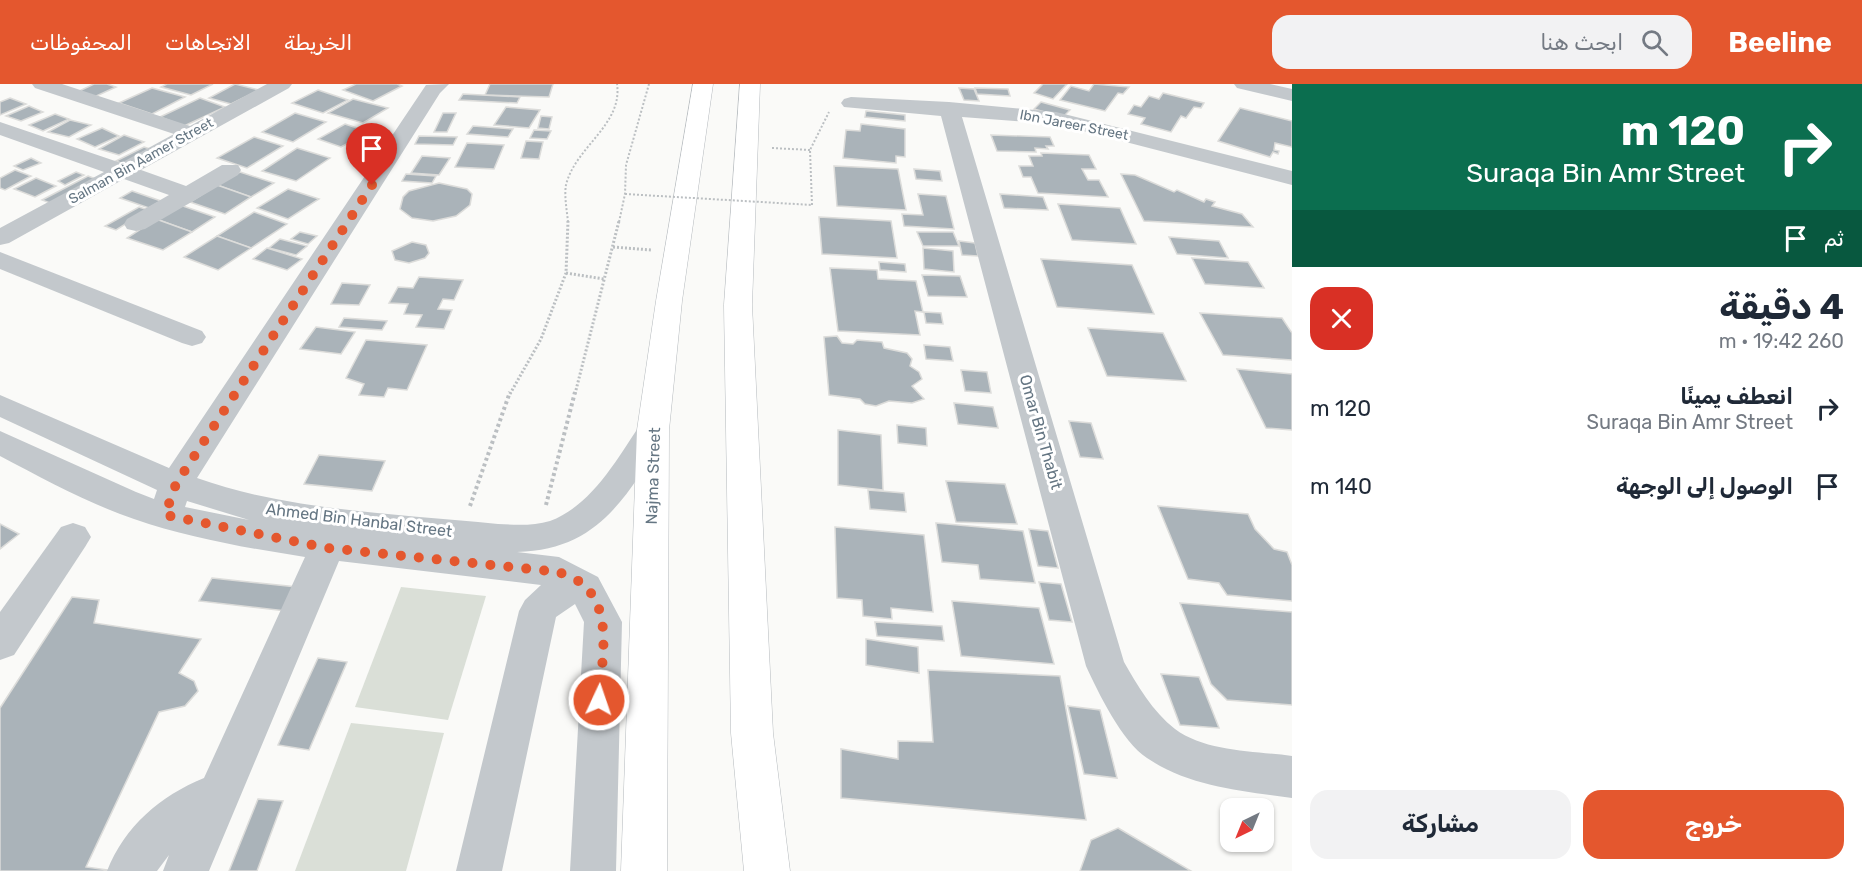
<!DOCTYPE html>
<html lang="ar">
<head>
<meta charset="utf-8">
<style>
	body { margin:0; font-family:Rubik,Cairo,sans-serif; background:#f2f2f3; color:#1f2937; direction:rtl; height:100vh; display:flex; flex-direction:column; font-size:22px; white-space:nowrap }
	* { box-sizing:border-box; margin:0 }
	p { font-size:20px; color:#747a83 }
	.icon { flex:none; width:33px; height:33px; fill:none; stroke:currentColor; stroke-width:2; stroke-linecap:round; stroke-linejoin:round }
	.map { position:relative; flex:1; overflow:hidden; direction:ltr }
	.side { display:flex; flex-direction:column; background:#fff; width:570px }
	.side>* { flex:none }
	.banner { background:#0b6e4f; color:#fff; overflow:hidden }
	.needle { width:39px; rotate:223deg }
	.controls { position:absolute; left:1220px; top:714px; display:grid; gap:12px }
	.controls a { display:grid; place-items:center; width:54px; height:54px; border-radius:12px; background:#fff; box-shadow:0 2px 4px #0004; font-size:30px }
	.pin { position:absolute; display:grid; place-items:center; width:51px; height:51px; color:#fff; margin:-62px -26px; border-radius:50% 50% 50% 0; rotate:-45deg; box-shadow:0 0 6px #0007 }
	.pin .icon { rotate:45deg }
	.me { position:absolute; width:66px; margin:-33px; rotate:3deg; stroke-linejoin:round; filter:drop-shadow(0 0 4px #0008) }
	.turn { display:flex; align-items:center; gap:21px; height:126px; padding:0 18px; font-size:27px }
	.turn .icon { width:78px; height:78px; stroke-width:2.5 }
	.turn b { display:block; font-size:42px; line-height:51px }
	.then { display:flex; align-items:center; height:57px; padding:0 18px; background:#0003; gap:12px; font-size:22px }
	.round { display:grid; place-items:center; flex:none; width:63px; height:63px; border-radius:18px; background:#f2f2f3 }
	.head { display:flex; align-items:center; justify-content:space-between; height:102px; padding:0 18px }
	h1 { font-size:36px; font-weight:700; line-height:45px }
	.action { display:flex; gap:12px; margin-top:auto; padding:12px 18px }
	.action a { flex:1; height:69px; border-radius:18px; background:#e4572e; color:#fff; font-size:24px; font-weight:700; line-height:69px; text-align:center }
	.action a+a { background:#f2f2f3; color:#1f2937 }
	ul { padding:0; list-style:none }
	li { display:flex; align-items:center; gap:18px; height:78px; padding:0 18px }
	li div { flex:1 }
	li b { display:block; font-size:22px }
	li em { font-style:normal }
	header { display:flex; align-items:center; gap:36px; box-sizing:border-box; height:84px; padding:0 30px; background:#e4572e; color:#fff }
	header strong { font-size:28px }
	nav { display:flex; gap:33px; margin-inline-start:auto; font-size:21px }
	.search { width:420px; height:54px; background:#f2f2f3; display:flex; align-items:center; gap:15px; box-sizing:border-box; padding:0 21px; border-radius:18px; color:#747a83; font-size:22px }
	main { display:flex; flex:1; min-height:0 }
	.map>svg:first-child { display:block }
	.green { fill:#dadfd7 }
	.building { fill:#aab3b9; stroke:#dcdcda; stroke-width:1.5 }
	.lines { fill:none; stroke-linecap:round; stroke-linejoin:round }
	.major-casing { stroke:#b5babe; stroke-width:1 }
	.path-far2 { stroke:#bbbfc2; stroke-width:2; stroke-dasharray:2 2; stroke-linecap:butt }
	.path-far1 { stroke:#bbbfc2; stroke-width:3; stroke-dasharray:2 2; stroke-linecap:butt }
	.path { stroke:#bbbfc2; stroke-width:4; stroke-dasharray:3 3; stroke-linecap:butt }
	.minor { fill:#c3c8cc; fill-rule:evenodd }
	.major { fill:#fff; fill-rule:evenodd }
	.path-bridge { stroke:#bbbfc2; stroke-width:2; stroke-dasharray:2 2; stroke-linecap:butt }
	.route { stroke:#e4572e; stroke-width:10; stroke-dasharray:0 18 }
	.labels { text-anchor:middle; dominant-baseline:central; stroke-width:6; stroke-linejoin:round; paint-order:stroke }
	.far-street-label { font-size:14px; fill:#657683; stroke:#fff }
	.street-label { font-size:16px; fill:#657683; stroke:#fff }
</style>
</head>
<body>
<header>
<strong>Beeline</strong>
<div class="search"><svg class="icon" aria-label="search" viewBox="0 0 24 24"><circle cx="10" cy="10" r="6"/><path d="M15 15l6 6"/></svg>ابحث هنا</div>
<nav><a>الخريطة</a><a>الاتجاهات</a><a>المحفوظات</a></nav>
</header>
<main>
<section class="side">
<div class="banner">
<div class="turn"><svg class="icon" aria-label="right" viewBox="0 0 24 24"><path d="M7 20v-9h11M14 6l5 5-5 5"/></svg><div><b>120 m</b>Suraqa Bin Amr Street</div></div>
<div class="then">ثم<svg class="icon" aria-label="arrive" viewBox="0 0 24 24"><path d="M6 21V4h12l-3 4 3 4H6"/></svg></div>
</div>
<div class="head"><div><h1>4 دقيقة</h1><p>260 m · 19:42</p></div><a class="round" style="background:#d93025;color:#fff"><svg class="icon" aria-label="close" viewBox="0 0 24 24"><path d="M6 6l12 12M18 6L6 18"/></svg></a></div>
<ul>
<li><svg class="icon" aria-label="right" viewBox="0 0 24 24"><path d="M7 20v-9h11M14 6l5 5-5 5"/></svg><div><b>انعطف يمينًا</b><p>Suraqa Bin Amr Street</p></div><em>120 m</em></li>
<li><svg class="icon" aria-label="arrive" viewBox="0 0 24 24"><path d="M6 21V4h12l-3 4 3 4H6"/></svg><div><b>الوصول إلى الوجهة</b></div><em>140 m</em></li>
</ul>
<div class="action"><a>خروج</a><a>مشاركة</a></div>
</section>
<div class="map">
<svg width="1292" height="787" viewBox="0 0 1292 787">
	<rect width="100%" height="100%" fill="#fafaf8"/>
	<g class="green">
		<polygon points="401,503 486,512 448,636 355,623"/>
		<polygon points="351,639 444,649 406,787 295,787"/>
	</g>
	<g class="building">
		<polygon points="94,0 107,0 116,3 92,14 75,9"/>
		<polygon points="167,0 213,0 191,11 161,3"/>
		<polygon points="235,0 259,6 231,20 209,14"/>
		<polygon points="356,0 397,0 402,2 373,17 343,6"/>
		<polygon points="490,0 553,0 549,13 485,11"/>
		<polygon points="1043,0 1067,0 1053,15 1034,9"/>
		<polygon points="1094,0 1129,3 1123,10 1118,9 1105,27 1060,16 1071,2 1089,7"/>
		<polygon points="152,4 185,13 152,30 119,19"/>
		<polygon points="959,4 974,5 979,17 964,16"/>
		<polygon points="975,4 1008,5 1010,12 977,10"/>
		<polygon points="318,6 348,16 323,29 292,19"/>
		<polygon points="1163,9 1204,19 1201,24 1194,23 1186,34 1181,32 1171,48 1141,40 1145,34 1128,30 1134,21 1141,23 1149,12 1159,15"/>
		<polygon points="463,10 520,13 517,19 459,16"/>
		<polygon points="10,14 26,20 0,31 0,18"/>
		<polygon points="200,14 225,23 184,42 160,33"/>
		<polygon points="353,15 388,24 363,39 328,29"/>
		<polygon points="1041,18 1070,26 1063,33 1034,25"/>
		<polygon points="29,22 43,28 21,37 6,32"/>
		<polygon points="506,23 540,26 529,44 494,41"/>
		<polygon points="1240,24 1292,37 1292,63 1275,59 1274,66 1279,67 1278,70 1273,68 1270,73 1218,57"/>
		<polygon points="866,27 905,31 905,37 865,33"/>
		<polygon points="295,29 326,38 293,58 262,48"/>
		<polygon points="443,29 456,29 447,48 434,48"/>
		<polygon points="55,30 69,35 43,47 29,41"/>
		<polygon points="541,32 552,33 549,45 538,44"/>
		<polygon points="70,36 91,41 69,53 48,48"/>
		<polygon points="345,40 369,48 341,63 318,55"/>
		<polygon points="861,40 905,45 905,73 896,72 896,79 843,74 846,46 860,47"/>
		<polygon points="473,42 513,45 508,53 467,50"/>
		<polygon points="102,44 119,52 95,63 77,55"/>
		<polygon points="534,46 551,47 547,55 530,54"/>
		<polygon points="124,51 144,58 119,71 99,65"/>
		<polygon points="991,51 1050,53 1054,62 1046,62 1048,65 1035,64 1036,68 997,67"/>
		<polygon points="419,52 457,53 453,61 415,60"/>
		<polygon points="254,53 283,62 247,84 217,74"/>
		<polygon points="526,57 543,58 539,75 521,74"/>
		<polygon points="467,59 504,61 494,85 455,83"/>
		<polygon points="144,63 153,66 125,81 116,77"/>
		<polygon points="297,64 330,74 296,97 262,87"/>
		<polygon points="1041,69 1089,71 1096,85 1082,85 1088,96 1099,96 1108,113 1038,109 1031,93 1023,93 1019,82 1033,82 1029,72 1042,72"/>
		<polygon points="422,72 450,74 439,91 411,89"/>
		<polygon points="31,74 41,79 23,86 14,82"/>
		<polygon points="834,82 898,85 906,126 837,122"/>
		<polygon points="914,85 940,87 942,97 916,95"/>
		<polygon points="15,86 31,92 5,106 0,104 0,94"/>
		<polygon points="76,88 84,91 65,101 58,97"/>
		<polygon points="240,88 274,99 251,113 217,101"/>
		<polygon points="406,90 436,92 432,99 402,97"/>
		<polygon points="1121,90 1135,91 1174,108 1177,106 1204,118 1206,115 1215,118 1212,122 1242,130 1253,143 1144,137"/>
		<polygon points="88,92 96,95 50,119 42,116"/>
		<polygon points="36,94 56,102 35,113 14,105"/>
		<polygon points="439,99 467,105 472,110 470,121 456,132 433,137 412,134 400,125 403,113 409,107"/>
		<polygon points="217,101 251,113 225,130 190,118"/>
		<polygon points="288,105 319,115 288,135 257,124"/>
		<polygon points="132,107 161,117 149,124 120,114"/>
		<polygon points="918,110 946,112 954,145 904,142 902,130 923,131"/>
		<polygon points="1000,110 1043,113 1048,126 1004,124"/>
		<polygon points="1058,120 1120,124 1136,160 1072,156"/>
		<polygon points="180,121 215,133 192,148 156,135"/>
		<polygon points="139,123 148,126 116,146 105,142"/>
		<polygon points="254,128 287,140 251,164 217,152"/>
		<polygon points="819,133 891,137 897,174 822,170"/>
		<polygon points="156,135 192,148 163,166 127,154"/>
		<polygon points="300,148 317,152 308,160 291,155"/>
		<polygon points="917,148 953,148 959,162 923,162"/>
		<polygon points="217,152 251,164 218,186 184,173"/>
		<polygon points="1169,153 1219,157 1228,174 1177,170"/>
		<polygon points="280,155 307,162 296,171 269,164"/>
		<polygon points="959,157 975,159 978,172 962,171"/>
		<polygon points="412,158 426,161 429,169 425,174 409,179 395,176 392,167"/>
		<polygon points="267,164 302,175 287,186 253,175"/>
		<polygon points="923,164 953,167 954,188 924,185"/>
		<polygon points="1192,174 1248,178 1264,204 1205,200"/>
		<polygon points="1041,175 1132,181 1154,230 1057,223"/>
		<polygon points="879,178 905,180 906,188 880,186"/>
		<polygon points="830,184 877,186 878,195 916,197 923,228 915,227 920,251 838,247"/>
		<polygon points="922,191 960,192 967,213 928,212"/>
		<polygon points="419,193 463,196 454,216 443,215 438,225 452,226 444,245 416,243 422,231 404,230 408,220 389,219 398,203 413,204"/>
		<polygon points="342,199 370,201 359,221 331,220"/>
		<polygon points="924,228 941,229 943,240 926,239"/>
		<polygon points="1200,229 1282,234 1292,249 1292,276 1223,271"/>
		<polygon points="344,234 387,237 382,246 339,243"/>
		<polygon points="316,243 355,248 341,270 300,265"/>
		<polygon points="1088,244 1163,249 1186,297 1107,292"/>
		<polygon points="837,252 842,259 853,260 857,256 882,258 884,264 907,269 912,275 910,282 919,288 922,295 912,302 924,315 912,319 889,317 876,322 865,320 860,315 829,311 824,253"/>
		<polygon points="366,256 427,261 407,306 388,304 384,313 359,311 364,300 346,294"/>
		<polygon points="924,261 950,263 953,277 926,275"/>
		<polygon points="1237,285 1292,290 1292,346 1266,344"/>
		<polygon points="961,286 987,288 991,309 965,307"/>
		<polygon points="954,319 993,323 998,344 958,340"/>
		<polygon points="1069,337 1091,339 1103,375 1080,373"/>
		<polygon points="897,341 926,344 927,362 898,359"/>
		<polygon points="838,346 881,351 883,406 838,401"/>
		<polygon points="319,371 385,377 372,407 304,400"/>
		<polygon points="946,397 1005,400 1017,440 956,438"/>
		<polygon points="868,406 904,409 906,428 870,425"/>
		<polygon points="1158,422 1248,430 1255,445 1274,465 1287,468 1292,481 1292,517 1227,511 1219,499 1188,495"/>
		<polygon points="936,439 1023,447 1035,499 980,495 978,481 942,478"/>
		<polygon points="0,440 19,450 0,465"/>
		<polygon points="835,443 924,451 933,528 891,524 892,535 863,532 862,516 837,514"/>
		<polygon points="1029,445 1048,447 1058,484 1038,482"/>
		<polygon points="212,494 297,503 286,527 199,517"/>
		<polygon points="1039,498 1061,500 1072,538 1049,536"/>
		<polygon points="72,513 99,516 94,539 201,555 179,589 194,597 198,607 185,622 159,628 86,783 115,787 0,787 0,624"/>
		<polygon points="952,517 1039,524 1054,580 961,572"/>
		<polygon points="1180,519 1292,528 1292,621 1227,616 1211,600"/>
		<polygon points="875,538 942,542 944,557 877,552"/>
		<polygon points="866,555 918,563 919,589 866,581"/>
		<polygon points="318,574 347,578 309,666 278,661"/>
		<polygon points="928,586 1060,592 1086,736 841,714 841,665 898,675 898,657 933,658"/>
		<polygon points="1161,590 1199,593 1219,644 1180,641"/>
		<polygon points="1068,622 1100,626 1117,694 1084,690"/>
		<polygon points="258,715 283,717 257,787 229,787"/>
		<polygon points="1118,744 1191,787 1080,787 1091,756"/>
	</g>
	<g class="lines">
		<defs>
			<g id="major">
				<polygon points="693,0 713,0 682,217 669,346 667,787 621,787 637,346 656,217"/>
				<polygon points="740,0 760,0 752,221 773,649 790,787 744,787 731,649 724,221"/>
			</g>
		</defs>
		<use href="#major" class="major-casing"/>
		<g class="path-far2">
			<polyline points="772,64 810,66"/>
			<polyline points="812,121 810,66 829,28"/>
			<path d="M 568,138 C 567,127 564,112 566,101 C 575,63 623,41 617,0"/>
			<polyline points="619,138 625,110 626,81 649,0"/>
		</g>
		<g class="path-far1">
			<polyline points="613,163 651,166"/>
			<polyline points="566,189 604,195"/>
			<polyline points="510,310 541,255 566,189 568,137"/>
			<polyline points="575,310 619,137"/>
		</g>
		<g class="path">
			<polyline points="546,421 575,308"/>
			<polyline points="470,422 510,308"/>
		</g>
		<g class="minor">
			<polygon points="32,0 62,0 190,42 267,0 292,0 289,4 141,86 186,102 222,81 238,81 241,86 238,91 145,145 136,147 127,145 124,140 127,135 169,111 124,95 9,159 0,161 0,144 104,88 0,51 0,38 121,79 174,50 35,4"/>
			<path d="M 449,0 L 440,9 L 197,394 C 289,427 401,430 498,440 C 515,441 534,442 550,437 C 593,421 618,373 642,338 L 653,335 L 664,338 L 669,346 L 664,354 C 625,414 598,466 517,468 L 559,473 L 598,493 L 622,538 L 616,787 L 570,787 L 584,538 L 575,520 L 556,533 L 502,787 L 456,787 L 519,527 L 525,516 L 541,501 L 339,477 L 209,787 L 163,787 L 169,771 L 157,787 L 107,787 C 125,742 160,712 204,694 L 305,473 C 247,464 189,454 134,435 C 87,419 44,395 0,372 L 0,347 L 136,408 L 154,415 L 157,406 L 0,333 L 0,311 L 169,384 L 426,1 ZM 187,417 L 249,436 L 185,423 Z"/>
			<polygon points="1234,0 1270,0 1292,5 1292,17 1237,4"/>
			<path d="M 851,13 L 949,18 L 1056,28 L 1292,87 L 1292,101 L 1056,40 L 962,33 L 1124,578 C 1137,601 1153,628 1175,645 C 1206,668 1255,667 1292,672 L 1292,714 C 1242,707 1190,703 1147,674 C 1122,658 1098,608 1086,582 L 941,32 L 844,23 L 841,19 L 844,15 Z"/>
			<polygon points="0,168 202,247 206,253 202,259 192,262 182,259 0,185"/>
			<polygon points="73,439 85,443 91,453 85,463 14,571 0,576 0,528 61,443"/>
		</g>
		<use href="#major" class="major"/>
		<polyline class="path-bridge" points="625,110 812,121"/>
	</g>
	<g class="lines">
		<path class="route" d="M 372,101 L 176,400 L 165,431 L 327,464 L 559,488 C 565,491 574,494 580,498 C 615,524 601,579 599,616"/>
	</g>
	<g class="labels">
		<g class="far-street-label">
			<text transform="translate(1074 41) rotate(11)">Ibn Jareer Street</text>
			<text transform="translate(141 77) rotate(-29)">Salman Bin Aamer Street</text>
		</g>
		<g class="street-label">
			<text transform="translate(1041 348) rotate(74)">Omar Bin Thabit</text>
			<text transform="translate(653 392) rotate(-88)">Najma Street</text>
			<text transform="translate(359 436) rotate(7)">Ahmed Bin Hanbal Street</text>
		</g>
	</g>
</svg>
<div class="controls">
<a><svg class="needle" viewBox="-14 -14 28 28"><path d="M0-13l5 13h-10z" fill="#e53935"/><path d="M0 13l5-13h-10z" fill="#747a83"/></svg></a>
</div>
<div class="pin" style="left:372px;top:101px;background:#d93025"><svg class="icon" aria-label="arrive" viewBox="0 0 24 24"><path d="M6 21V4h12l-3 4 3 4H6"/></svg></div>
<svg class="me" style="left:599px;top:616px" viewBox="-20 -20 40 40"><circle r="17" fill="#e4572e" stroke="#fff" stroke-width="3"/><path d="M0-11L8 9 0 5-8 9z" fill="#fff"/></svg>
</div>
</main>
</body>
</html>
